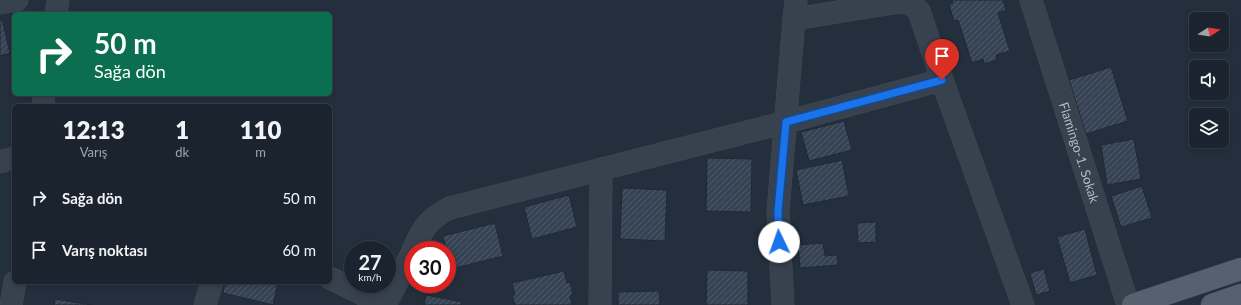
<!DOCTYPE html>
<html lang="tr">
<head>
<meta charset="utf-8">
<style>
	body { margin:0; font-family:Lato,sans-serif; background:#242b36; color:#f1f3f6; height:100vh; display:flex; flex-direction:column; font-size:15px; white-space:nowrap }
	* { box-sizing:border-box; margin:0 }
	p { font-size:13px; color:#a0a4aa }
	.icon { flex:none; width:22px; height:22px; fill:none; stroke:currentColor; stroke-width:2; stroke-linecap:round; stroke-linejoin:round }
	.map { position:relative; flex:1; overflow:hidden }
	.side { position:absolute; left:12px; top:104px; width:320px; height:180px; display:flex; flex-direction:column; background:#1b232e; border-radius:6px; box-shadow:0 2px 6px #0003,0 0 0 1px #39404a }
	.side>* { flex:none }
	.banner { position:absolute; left:12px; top:12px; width:320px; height:84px; border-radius:6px; box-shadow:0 2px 6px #0003,0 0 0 1px #39404a; background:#0b6e4f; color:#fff; overflow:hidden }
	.needle { width:26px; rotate:78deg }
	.controls { position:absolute; left:1189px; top:12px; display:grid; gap:8px }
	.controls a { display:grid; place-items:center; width:40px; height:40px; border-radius:6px; background:#1b232e; box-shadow:0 2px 6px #0003,0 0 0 1px #39404a; font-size:20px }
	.speed { position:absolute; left:344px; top:241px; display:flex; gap:8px; font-size:20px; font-weight:700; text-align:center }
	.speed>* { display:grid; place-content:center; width:52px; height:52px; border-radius:50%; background:#1b232e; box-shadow:0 2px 6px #0003,0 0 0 1px #39404a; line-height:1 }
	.speed small { font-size:10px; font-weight:400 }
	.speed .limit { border:6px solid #d22; background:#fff; color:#111 }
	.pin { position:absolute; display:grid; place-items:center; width:34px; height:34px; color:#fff; margin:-41px -17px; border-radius:50% 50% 50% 0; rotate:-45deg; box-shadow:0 0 4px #0007 }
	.pin .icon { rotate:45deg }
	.me { position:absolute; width:44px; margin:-22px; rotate:357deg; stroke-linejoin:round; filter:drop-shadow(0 0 3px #0008) }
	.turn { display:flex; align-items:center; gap:14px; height:84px; padding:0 16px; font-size:18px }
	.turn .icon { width:52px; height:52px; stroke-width:2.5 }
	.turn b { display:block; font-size:28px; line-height:34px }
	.eta { display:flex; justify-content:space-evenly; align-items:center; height:68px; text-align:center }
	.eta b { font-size:24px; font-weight:800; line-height:28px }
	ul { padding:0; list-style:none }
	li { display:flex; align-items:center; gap:12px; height:52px; padding:0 16px }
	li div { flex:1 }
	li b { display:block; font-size:15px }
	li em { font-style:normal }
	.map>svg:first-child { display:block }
	.building { fill:url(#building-hatch); stroke:#1f2835 }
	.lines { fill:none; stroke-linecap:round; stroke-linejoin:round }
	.minor-casing { stroke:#414a57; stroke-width:23 }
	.major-casing { stroke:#414a57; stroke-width:23 }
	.minor { stroke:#38414e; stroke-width:22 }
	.major { stroke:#56606e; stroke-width:22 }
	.route-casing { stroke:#114b97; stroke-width:10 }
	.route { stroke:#1a73e8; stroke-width:7 }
	.labels { text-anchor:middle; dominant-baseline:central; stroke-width:4; stroke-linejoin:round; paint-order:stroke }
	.street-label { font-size:13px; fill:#b4bcc9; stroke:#1d2633 }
</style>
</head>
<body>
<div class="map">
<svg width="1241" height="305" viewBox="0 0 1241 305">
	<defs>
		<pattern id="building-hatch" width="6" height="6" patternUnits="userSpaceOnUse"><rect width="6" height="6" fill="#364354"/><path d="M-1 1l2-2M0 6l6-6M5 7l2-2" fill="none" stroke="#515c6b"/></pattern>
	</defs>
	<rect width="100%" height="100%" fill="#242f3e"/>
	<g class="building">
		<polygon points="952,0 1003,0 1006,10 998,13 1010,51 996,55 997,60 984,64 983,59 972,63 958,20 954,21 949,5 953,3"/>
		<polygon points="22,6 24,14 14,14 13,19 11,9"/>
		<polygon points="2,19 10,53 0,56 0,20"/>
		<polygon points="1111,67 1128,121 1086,134 1069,80"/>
		<polygon points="844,121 852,150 809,161 801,132"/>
		<polygon points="1134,139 1141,179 1107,185 1101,145"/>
		<polygon points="707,158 752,159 751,212 706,211"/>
		<polygon points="842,160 849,196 803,205 796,170"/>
		<polygon points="1142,186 1152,218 1121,227 1111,196"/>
		<polygon points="622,188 667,190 665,241 620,239"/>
		<polygon points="569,195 577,227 532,239 524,207"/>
		<polygon points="876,222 876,242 858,243 857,223"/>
		<polygon points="495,223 503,256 451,269 443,236"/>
		<polygon points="1085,229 1097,275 1070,283 1057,237"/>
		<polygon points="823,243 825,256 837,255 838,265 800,268 798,245"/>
		<polygon points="1044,269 1050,291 1036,295 1030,273"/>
		<polygon points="707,270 748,271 748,305 706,305"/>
		<polygon points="564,271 567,283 570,282 573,295 570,296 572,305 515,305 512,295 515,295 512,283"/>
		<polygon points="225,282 278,282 273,305 223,293"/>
		<polygon points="659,291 660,305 618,305 618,292"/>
		<polygon points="426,295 462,302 461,305 424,305"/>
		<polygon points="55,299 92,305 54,305"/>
	</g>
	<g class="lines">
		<defs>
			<g id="minor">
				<path id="s1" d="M 1031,0 L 1128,305"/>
				<polyline points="0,3 17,0"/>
				<polyline points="56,14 58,0"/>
				<polyline points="794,19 900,2 910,4 919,11 942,80 1023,305"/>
				<polyline points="43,106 44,94"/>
				<polyline points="0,162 14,158"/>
				<path d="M 413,250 C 423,228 428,219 450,208 L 786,122 L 942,80"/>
				<polyline points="330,278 372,299 379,305"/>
				<polyline points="11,305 15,282"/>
				<polyline points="205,305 212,282"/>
				<polyline points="385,305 413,251"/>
				<polyline points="600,305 601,169"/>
				<polyline points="783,305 778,211 794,19 796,0"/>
			</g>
			<g id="major">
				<polyline points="1133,305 1241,269"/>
				<polyline points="1212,305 1241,295"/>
			</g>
		</defs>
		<use href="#minor" class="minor-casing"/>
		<use href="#major" class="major-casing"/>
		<use href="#minor" class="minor"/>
		<use href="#major" class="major"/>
	</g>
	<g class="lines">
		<defs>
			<polyline id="route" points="779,242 778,211 786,122 942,80"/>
		</defs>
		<use href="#route" class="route-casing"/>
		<use href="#route" class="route"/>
	</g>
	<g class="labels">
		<g class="street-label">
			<text stroke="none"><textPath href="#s1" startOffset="160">Flamingo-1. Sokak</textPath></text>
		</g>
	</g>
</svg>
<div class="controls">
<a><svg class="needle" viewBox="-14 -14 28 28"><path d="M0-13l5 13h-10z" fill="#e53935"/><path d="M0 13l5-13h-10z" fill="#a0a4aa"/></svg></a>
<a><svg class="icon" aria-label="sound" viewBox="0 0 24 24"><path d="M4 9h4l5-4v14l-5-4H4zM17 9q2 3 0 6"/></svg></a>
<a><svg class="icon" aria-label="layers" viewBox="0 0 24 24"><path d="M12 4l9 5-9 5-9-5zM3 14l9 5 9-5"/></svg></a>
</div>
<div class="speed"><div>27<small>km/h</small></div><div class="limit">30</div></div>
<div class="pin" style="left:942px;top:80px;background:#d93025"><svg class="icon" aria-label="arrive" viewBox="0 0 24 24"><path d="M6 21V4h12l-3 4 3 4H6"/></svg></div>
<svg class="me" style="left:779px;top:242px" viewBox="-20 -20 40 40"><circle r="19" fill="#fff"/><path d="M0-13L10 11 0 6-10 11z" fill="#1a73e8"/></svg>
<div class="banner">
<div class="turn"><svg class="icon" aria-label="right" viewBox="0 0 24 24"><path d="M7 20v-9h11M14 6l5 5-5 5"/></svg><div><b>50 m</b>Sağa dön</div></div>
</div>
<section class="side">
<div class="eta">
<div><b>12:13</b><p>Varış</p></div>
<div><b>1</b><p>dk</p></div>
<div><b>110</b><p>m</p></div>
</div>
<ul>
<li><svg class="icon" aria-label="right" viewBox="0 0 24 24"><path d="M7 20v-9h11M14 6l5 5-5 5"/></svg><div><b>Sağa dön</b></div><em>50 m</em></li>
<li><svg class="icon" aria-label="arrive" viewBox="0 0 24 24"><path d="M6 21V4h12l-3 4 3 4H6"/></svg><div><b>Varış noktası</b></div><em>60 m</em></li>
</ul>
</section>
</div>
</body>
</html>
